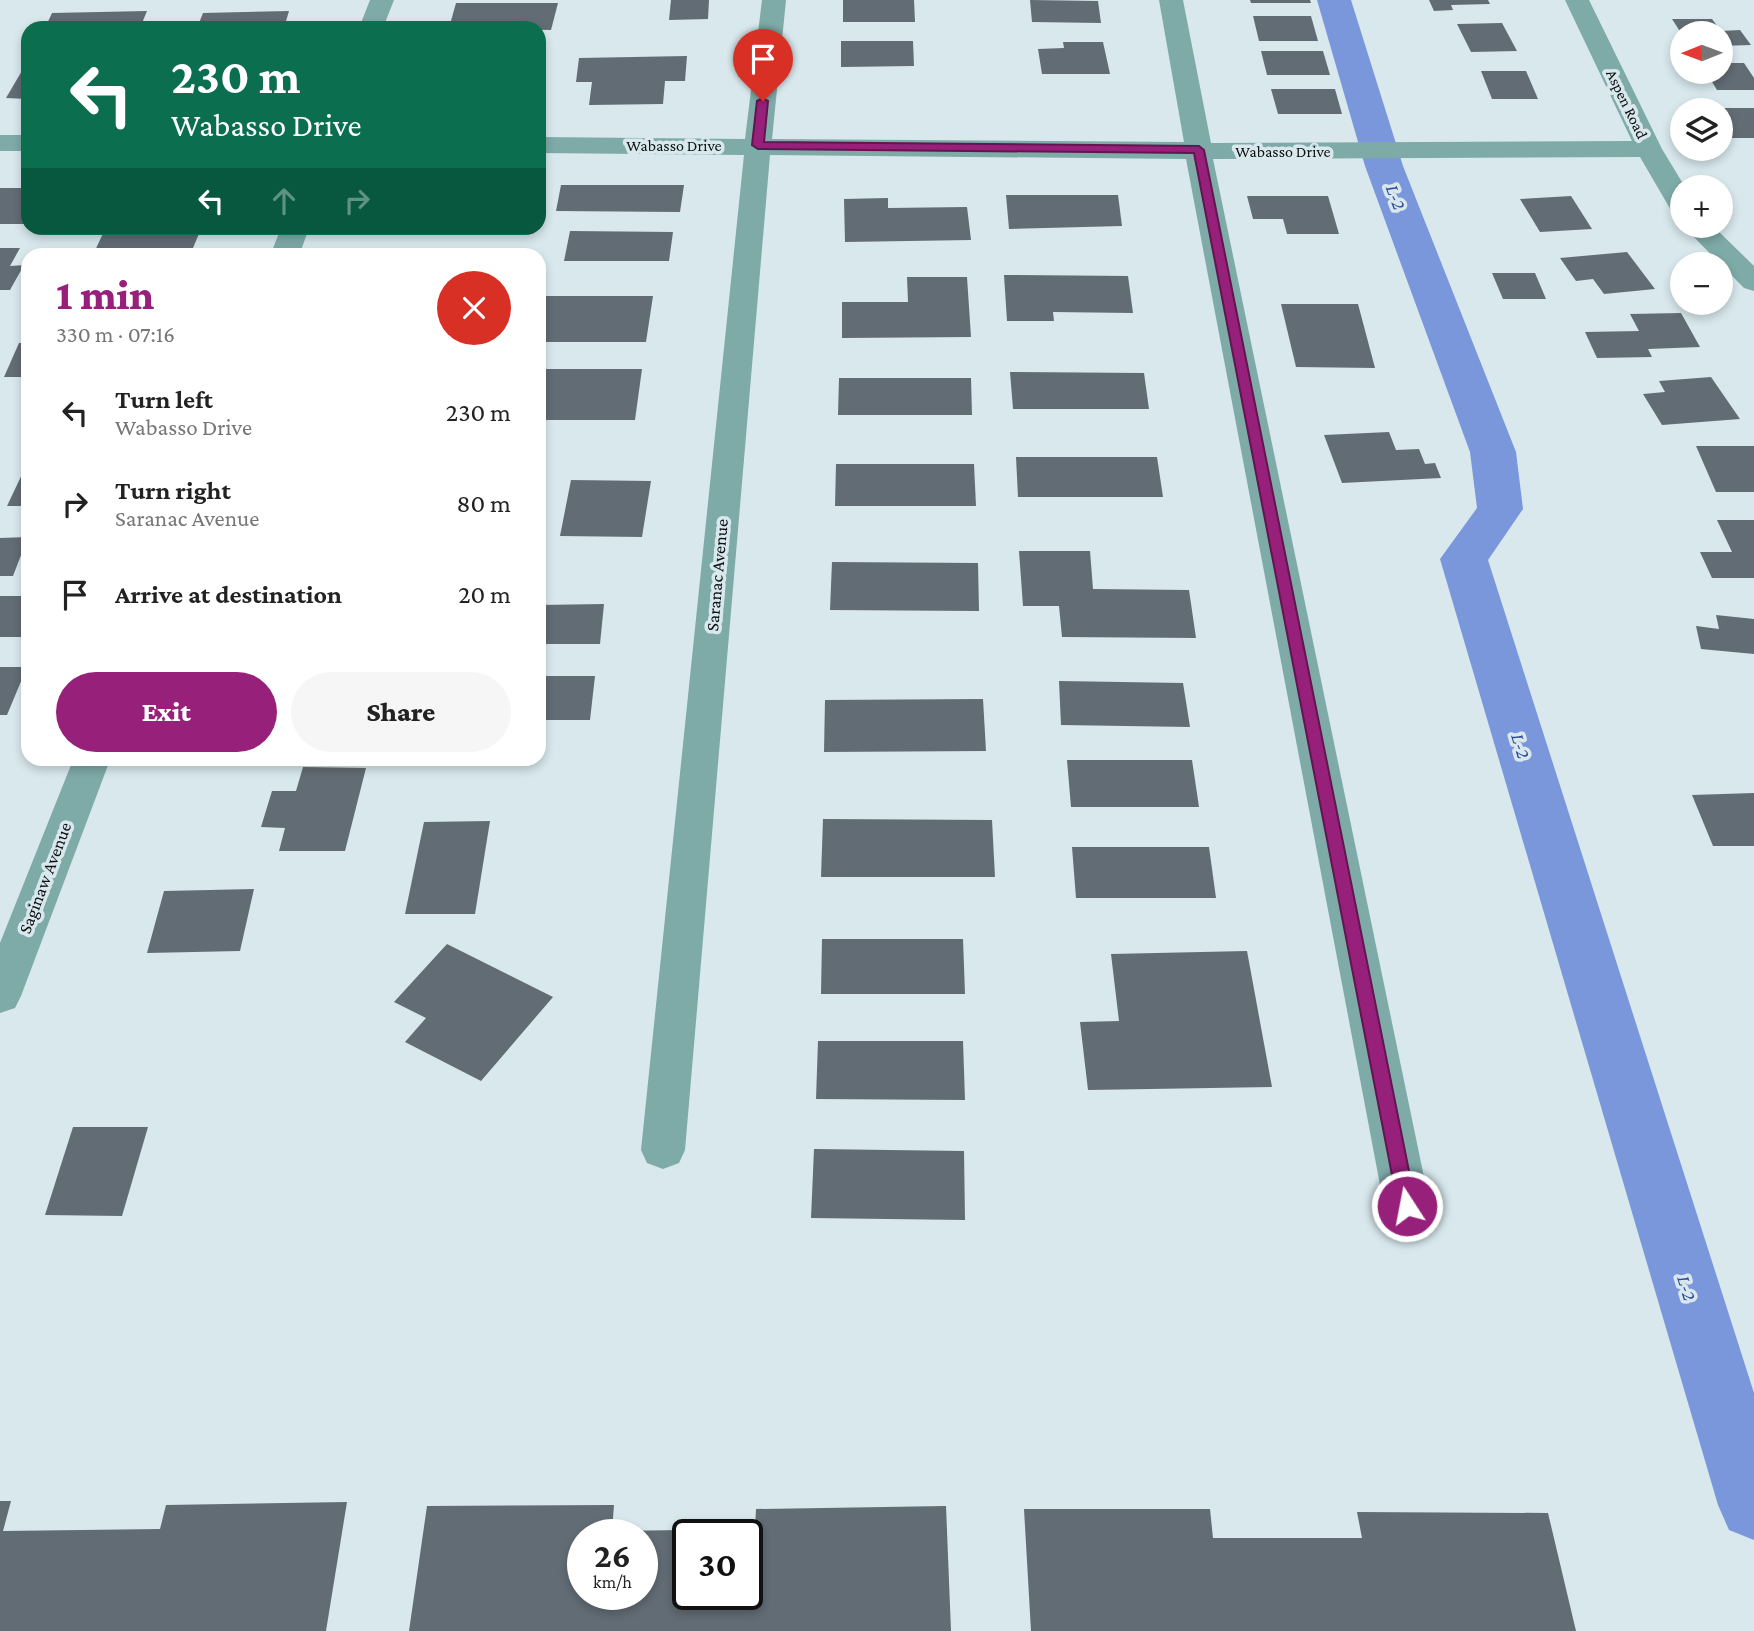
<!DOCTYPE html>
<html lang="en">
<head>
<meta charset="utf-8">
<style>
	body { margin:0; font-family:"Crimson Pro",serif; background:#f6f6f6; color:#222; height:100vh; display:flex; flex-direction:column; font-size:26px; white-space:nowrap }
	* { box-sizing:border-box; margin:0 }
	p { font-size:23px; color:#767676 }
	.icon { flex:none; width:38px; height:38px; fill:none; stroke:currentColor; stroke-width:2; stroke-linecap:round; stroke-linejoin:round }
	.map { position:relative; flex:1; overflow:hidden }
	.drawer { position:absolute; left:21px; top:248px; width:525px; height:518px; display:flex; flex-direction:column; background:#fff; border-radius:21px; box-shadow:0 4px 10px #0003 }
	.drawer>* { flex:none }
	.hud { position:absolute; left:21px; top:21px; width:525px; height:214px; border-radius:21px; box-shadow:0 4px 10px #0003; background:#0b6e4f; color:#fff; overflow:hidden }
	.needle { width:46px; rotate:269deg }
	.buttons { position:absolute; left:1670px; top:21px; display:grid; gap:14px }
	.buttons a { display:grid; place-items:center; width:63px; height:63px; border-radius:50%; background:#fff; box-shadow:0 4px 10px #0003; font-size:35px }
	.speed { position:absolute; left:567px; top:1519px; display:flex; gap:14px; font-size:35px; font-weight:700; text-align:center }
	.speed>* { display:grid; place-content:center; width:91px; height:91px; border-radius:50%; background:#fff; box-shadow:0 4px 10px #0003; line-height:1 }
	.speed small { font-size:18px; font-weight:400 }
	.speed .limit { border:4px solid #111; border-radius:10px; background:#fff; color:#111 }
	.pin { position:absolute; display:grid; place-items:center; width:60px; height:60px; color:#fff; margin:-72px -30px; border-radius:50% 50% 50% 0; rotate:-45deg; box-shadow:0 0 7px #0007 }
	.pin .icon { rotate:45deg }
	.me { position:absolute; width:77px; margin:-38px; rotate:349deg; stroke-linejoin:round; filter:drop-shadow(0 0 5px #0008) }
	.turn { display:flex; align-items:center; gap:24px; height:147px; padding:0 35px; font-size:32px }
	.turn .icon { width:91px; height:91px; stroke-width:2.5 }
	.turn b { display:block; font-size:49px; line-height:60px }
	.lanes { display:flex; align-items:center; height:66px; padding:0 35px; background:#0003; justify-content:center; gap:35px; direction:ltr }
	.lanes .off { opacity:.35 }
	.round { display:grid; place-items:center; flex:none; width:74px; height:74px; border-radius:37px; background:#f6f6f6 }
	.overview { display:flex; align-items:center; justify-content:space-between; height:119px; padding:0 35px }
	h1 { font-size:42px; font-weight:800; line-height:52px; color:#97207a }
	.cta { display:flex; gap:14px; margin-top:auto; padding:14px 35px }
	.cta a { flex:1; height:80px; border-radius:42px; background:#97207a; color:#fff; font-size:28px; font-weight:800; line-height:80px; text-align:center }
	.cta a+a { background:#f6f6f6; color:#222 }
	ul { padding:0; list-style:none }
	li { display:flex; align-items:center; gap:21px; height:91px; padding:0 35px }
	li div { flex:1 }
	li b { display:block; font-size:26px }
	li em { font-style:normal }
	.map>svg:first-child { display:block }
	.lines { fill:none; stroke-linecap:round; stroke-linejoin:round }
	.canal { fill:#7a97db; fill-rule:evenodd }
	.building { fill:#626c74; fill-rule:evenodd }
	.minor { fill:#7eaaa8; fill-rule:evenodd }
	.route { fill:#97207a; stroke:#62154f; stroke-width:2 }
	.labels { text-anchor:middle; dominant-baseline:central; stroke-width:7; stroke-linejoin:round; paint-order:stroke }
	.far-street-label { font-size:16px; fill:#0c1214; stroke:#d8e8ed }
	.street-label { font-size:18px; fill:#0c1214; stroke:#d8e8ed }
	.water-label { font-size:19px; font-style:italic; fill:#2c4a9a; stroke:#d8e8ed }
</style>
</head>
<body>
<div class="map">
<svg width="1754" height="1631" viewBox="0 0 1754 1631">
	<rect width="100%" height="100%" fill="#d8e8ed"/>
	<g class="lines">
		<polygon class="canal" points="1317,0 1351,0 1403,166 1516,452 1523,509 1488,560 1754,1393 1754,1540 1729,1530 1718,1505 1440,559 1477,508 1470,452 1365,166"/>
	</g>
	<g class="building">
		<polygon points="671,0 709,0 708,19 669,20"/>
		<polygon points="843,0 914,0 915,22 843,22"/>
		<polygon points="1030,0 1098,1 1101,23 1032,22"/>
		<polygon points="1250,0 1310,0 1311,3 1251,3"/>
		<polygon points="1429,0 1488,0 1490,4 1451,5 1453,10 1434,11"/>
		<polygon points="456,3 558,3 551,30 449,28"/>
		<polygon points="147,11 140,28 45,28 52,13"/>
		<polygon points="289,11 284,28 197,28 203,13"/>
		<polygon points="1253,16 1311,16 1318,41 1259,41"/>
		<polygon points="1672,19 1712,19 1721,31 1740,30 1751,45 1720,46 1720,33 1681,33"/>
		<polygon points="1502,23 1517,51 1471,52 1457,24"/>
		<polygon points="841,41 913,41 914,66 841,67"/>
		<polygon points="1063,42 1103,42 1110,74 1042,74 1038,49 1064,48"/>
		<polygon points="1261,51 1323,51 1330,75 1267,75"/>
		<polygon points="687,56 685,81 665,81 663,104 589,105 592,82 576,82 579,58"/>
		<polygon points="1720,63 1744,63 1754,78 1754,90 1717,90 1706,72 1720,72"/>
		<polygon points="23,69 28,69 28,99 6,98"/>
		<polygon points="1481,71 1526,71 1538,99 1492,99"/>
		<polygon points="1271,89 1335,89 1342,114 1278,114"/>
		<polygon points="1720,108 1754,108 1754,138 1732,138 1720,118"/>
		<polygon points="561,185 684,185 680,212 556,211"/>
		<rect x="0" y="188" width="28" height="36"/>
		<polygon points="1006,195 1118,195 1122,226 1009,229"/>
		<polygon points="1247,196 1328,196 1339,234 1287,234 1283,219 1253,219"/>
		<polygon points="1571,196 1592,229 1540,232 1520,199"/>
		<polygon points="888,198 888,208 967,207 971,240 845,242 844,199"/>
		<polygon points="105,229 201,229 190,255 93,255"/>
		<polygon points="570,231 673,232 669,261 564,261"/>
		<polygon points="0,248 20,248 10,266 24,265 10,290 0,290"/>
		<polygon points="1627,252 1655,289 1604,294 1593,279 1576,281 1560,258"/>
		<polygon points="1492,273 1535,273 1546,299 1503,299"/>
		<polygon points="1004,275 1128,276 1133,313 1053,312 1054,321 1007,321"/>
		<polygon points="907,277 967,277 971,337 842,338 842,302 908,302"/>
		<polygon points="539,296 653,296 646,342 539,342"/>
		<polygon points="1281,304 1358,304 1375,368 1296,367"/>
		<polygon points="1681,313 1700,347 1648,349 1652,357 1597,358 1585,332 1639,331 1630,314"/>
		<polygon points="19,343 28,343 28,377 4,377"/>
		<polygon points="539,369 642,369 635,420 539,420"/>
		<polygon points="1010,372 1144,373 1149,409 1013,409"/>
		<polygon points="1711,377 1740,419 1662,425 1643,394 1665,392 1659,381"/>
		<polygon points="839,378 971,378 972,415 838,415"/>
		<polygon points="1389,432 1396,450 1419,449 1425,464 1435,463 1441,478 1342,483 1324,435"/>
		<polygon points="1696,446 1754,446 1754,492 1716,492"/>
		<polygon points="1016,457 1157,457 1163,497 1018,497"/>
		<polygon points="836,464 974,464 976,506 835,506"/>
		<polygon points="25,468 28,468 28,506 7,506"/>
		<polygon points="571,480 651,481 642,537 560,536"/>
		<polygon points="1717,520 1754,520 1754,578 1712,578 1700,552 1732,552"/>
		<polygon points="28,537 13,576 0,576 0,538"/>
		<polygon points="1019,551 1090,551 1093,589 1189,590 1196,638 1062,637 1059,606 1023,606"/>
		<polygon points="832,562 978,563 979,611 830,610"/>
		<rect x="0" y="596" width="28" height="41"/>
		<polygon points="604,604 600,644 539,644 539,605"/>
		<polygon points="1716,615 1754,619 1754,654 1701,649 1696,626 1719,629"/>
		<polygon points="0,667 27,667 7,715 0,715"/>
		<polygon points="539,676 595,676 590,720 539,720"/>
		<polygon points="1059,681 1183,683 1190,727 1061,725"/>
		<polygon points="983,699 986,751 824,752 825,700"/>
		<polygon points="1067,760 1192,760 1199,807 1071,807"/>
		<polygon points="303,767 366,768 345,851 279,851 285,828 261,827 272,791 296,791"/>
		<polygon points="1754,793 1754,846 1713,846 1692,795"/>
		<polygon points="823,819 992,820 995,877 821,877"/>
		<polygon points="490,821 475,914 405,914 424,822"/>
		<polygon points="1072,847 1209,847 1216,898 1076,898"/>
		<polygon points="254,889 240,951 147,953 164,891"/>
		<polygon points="822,939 963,939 965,994 821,994"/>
		<polygon points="447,944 553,997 481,1081 405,1042 426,1018 394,1002"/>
		<polygon points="1247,951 1272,1087 1088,1090 1080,1022 1119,1021 1111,954"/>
		<polygon points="818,1041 963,1041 965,1100 816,1099"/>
		<polygon points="73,1127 148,1127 122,1216 45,1215"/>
		<polygon points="814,1149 964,1151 965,1220 811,1218"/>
		<polygon points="0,1501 11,1501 3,1531 160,1529 166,1505 347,1502 326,1631 0,1631"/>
		<path d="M 614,1505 L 612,1531 L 755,1529 L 756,1509 L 946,1506 L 951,1631 L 409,1631 L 427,1506 ZM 583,1535 L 642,1535 L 642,1594 L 583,1594 ZM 688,1535 L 747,1535 L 747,1594 L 688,1594 Z"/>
		<polygon points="1024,1509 1210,1509 1213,1538 1362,1538 1357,1512 1548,1513 1576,1631 1031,1631"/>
	</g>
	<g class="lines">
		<g class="minor">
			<polygon points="370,0 394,0 383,28 359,28"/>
			<polygon points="762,0 786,0 772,139 1184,142 1159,0 1183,0 1211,143 1632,141 1565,0 1589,0 1662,149 1685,187 1682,187 1682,214 1672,212 1640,157 1213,159 1430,1206 1423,1220 1407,1226 1391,1220 1384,1206 1186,159 770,155 685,1150 679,1163 663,1169 647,1163 641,1150 744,155 539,153 539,137 745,139"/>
			<rect x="0" y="135" width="28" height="16"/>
			<polygon points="1683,226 1713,226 1754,266 1754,291 1744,288"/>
			<polygon points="281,228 309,228 299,256 270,256"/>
			<polygon points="73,760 110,760 21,996 15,1008 0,1013 0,943"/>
		</g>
	</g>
	<polygon class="route" points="763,98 768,101 764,142 1199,146 1204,150 1416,1206 1414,1212 1407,1214 1400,1212 1398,1206 1194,153 758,149 752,145 757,101"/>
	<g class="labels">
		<g class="far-street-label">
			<text transform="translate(1627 104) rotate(64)">Aspen Road</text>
			<text x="674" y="145">Wabasso Drive</text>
			<text x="1283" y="151">Wabasso Drive</text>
		</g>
		<g class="street-label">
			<text transform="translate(717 575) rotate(-85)">Saranac Avenue</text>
			<text transform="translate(45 878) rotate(-69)">Saginaw Avenue</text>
		</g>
		<g class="water-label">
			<text transform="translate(1396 197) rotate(69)">L-2</text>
			<text transform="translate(1521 746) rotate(73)">L-2</text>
			<text transform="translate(1687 1288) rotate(73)">L-2</text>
		</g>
	</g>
</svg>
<div class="buttons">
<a><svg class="needle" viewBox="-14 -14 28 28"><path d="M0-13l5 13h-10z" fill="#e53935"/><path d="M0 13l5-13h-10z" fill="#767676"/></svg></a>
<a><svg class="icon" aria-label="layers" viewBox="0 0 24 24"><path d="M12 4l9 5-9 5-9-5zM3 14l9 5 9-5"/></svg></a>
<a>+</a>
<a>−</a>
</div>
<div class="speed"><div>26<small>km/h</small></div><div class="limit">30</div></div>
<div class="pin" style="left:763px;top:101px;background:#d93025"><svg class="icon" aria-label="arrive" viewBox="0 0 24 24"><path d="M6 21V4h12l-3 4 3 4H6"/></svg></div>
<svg class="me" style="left:1407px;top:1206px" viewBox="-20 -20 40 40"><circle r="17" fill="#97207a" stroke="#fff" stroke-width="3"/><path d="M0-11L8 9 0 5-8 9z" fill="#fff"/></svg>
<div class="hud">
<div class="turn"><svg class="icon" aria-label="left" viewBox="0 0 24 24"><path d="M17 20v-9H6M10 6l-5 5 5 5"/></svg><div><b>230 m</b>Wabasso Drive</div></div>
<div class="lanes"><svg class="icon" aria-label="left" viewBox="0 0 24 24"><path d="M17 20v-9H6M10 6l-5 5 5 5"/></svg><svg class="icon off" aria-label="ahead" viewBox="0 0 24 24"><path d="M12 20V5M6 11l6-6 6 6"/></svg><svg class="icon off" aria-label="right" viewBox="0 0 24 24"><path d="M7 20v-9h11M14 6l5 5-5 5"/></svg></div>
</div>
<section class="drawer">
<div class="overview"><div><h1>1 min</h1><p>330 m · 07:16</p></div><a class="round" style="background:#d93025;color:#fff"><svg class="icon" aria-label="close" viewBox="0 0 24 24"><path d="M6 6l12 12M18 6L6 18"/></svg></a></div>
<ul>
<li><svg class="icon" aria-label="left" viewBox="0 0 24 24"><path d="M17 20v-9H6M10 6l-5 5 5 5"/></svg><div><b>Turn left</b><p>Wabasso Drive</p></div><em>230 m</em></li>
<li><svg class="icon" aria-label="right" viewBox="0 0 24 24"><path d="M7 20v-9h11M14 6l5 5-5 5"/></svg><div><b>Turn right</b><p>Saranac Avenue</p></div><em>80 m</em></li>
<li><svg class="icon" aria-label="arrive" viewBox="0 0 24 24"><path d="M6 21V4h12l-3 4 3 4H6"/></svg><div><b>Arrive at destination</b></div><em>20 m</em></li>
</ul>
<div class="cta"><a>Exit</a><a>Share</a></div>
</section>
</div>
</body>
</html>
